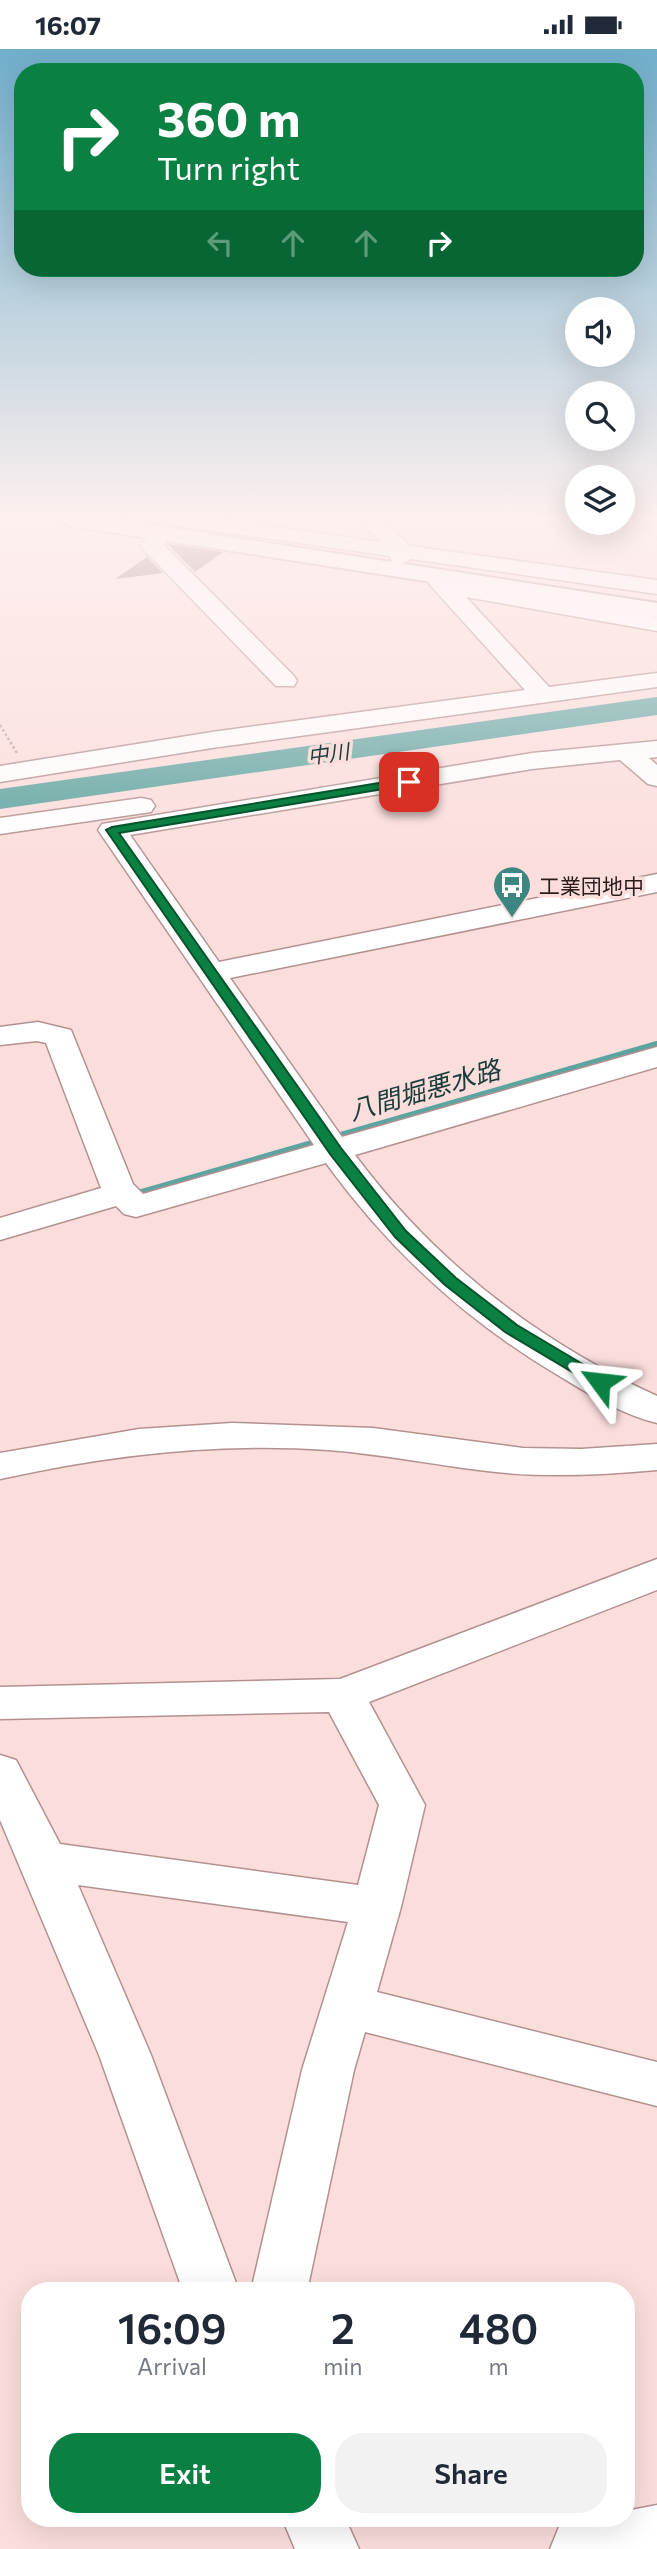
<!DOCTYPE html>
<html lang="en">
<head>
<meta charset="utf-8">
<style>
	body { margin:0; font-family:Commissioner,"Noto Sans JP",sans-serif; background:#f2f2f3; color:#1f2937; height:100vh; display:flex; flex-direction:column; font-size:26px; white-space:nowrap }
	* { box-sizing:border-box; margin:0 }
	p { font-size:23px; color:#747a83 }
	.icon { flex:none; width:38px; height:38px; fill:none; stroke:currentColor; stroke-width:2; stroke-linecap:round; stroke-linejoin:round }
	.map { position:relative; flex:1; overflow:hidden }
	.panel { position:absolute; left:21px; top:2233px; width:614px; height:245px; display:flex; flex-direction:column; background:#fff; border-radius:28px; box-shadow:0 7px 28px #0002 }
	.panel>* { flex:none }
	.banner { position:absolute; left:14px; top:14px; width:630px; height:214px; border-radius:28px; box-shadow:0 7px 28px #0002; background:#0b8043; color:#fff; overflow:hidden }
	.fabs { position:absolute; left:565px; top:248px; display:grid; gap:14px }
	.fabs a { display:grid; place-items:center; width:70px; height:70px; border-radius:50%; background:#fff; box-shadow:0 7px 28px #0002; font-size:35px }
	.pin { position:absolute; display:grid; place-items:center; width:60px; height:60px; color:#fff; margin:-30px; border-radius:14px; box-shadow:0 4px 10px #0006 }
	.me { position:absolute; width:77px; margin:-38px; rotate:300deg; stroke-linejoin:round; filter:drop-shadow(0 0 5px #0008) }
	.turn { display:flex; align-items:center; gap:24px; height:147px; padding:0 28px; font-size:32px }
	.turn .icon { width:91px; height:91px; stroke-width:2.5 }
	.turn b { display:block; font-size:49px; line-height:60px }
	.lanes { display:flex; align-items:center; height:66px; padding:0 28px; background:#0003; justify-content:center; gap:35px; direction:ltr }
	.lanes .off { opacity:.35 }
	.eta { display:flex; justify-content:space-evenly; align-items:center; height:119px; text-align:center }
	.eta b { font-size:42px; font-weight:600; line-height:49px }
	.action { display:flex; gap:14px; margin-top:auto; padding:14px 28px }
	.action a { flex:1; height:80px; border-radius:28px; background:#0b8043; color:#fff; font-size:28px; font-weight:600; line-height:80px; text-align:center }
	.action a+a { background:#f2f2f3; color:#1f2937 }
	.status { display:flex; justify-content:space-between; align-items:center; height:49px; padding:0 35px; background:#fff; direction:ltr }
	.status svg { height:19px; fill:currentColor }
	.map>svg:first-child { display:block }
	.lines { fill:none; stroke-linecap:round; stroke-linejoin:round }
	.stream { stroke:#5ca4a0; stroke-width:6 }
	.river { fill:#5ca4a0; fill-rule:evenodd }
	.building { fill:#826261 }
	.minor-casing { stroke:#b39190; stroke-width:3 }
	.highway-casing { stroke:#b39190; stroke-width:4 }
	.path { stroke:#baa2a0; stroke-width:2.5; stroke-dasharray:2.5 2.5; stroke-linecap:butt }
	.minor { fill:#fff; fill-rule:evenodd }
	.highway { fill:#fff; fill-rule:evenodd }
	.route { fill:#0b8043; stroke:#07532c; stroke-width:2 }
	.labels { text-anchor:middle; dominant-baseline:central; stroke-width:7; stroke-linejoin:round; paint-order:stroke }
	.far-water-label { font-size:21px; font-style:italic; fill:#1a3d3b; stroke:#fbdedc }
	.far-poi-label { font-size:21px; fill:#2a1d1c; stroke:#fbdedc; text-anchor:start }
	.water-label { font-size:26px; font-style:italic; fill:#1a3d3b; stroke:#fbdedc }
</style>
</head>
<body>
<div class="status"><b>16:07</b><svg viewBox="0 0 49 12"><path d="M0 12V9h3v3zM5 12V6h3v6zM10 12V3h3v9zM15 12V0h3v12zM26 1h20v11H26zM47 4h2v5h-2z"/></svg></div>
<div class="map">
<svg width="657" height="2500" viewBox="0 0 657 2500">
	<rect width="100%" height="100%" fill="#fbdedc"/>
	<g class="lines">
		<g class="stream">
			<polyline points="334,1088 657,995"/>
			<polyline points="135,1145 319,1092"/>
		</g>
		<polygon class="river" points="657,648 657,666 0,760 0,740"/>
	</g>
	<g class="building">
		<polygon points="168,495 223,503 195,523"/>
		<polygon points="147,508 163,524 115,530"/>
	</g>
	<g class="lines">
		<defs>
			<g id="minor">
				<polygon points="162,470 219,470 381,493 359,470 382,470 410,497 657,531 657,545 411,510 400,516 392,514 390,507 173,476"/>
				<path d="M 163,478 L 174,484 L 164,496 L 294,627 L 297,632 L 294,637 L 276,637 L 144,501 L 141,496 C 147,487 153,480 163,478 Z"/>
				<polygon points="438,524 451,531 657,568 657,582 466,548 549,638 657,624 657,638 212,699 0,733 0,717 212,683 525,641 430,536 427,531 430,526"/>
				<path d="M 657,692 L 657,708 L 649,709 L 657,716 L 657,737 L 648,735 L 620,711 L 532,720 L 130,786 L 219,913 L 657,825 L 657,843 L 230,929 L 342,1088 L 657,998 L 657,1018 L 355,1106 C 434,1212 537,1292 657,1347 L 657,1374 C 623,1366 591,1346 561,1328 C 467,1273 390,1202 326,1114 L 136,1168 L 124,1165 L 116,1157 L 0,1191 L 0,1169 L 101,1139 L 46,994 L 37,992 L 0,996 L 0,978 L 38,973 L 71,981 L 133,1135 L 143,1145 L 314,1096 L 98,781 L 102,775 L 532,704 Z"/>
				<polygon points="141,749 151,751 155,757 151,763 0,785 0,769"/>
				<path d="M 232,1374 L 373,1379 L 523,1399 L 581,1400 L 657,1395 L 657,1421 C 600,1426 544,1429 487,1422 C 434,1416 382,1405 328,1401 C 218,1393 108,1406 0,1430 L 0,1404 L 139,1380 Z"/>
				<polygon points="657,1510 657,1541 369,1653 425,1756 401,1858 377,1943 657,2013 657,2057 365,1983 354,2021 307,2242 251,2242 302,2021 348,1873 78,1836 151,2006 239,2242 183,2242 99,2006 0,1771 0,1706 16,1711 60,1795 358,1836 379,1756 329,1663 0,1670 0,1638 340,1630"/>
				<polygon points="657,2456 657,2500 550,2500 559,2478 581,2469 626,2469 626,2462"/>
				<polygon points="282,2469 345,2469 359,2500 295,2500"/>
			</g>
			<polygon id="highway" points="60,470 114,470 657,554 657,568 71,477"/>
		</defs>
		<use href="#minor" class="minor-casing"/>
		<use href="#highway" class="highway-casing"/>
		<g class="path">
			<polyline points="632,470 657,488"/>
			<polyline points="0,676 17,704"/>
		</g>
		<use href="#minor" class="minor"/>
		<use href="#highway" class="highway"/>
	</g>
	<linearGradient id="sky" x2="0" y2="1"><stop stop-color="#70aecb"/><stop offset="0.57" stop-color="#fdf0ef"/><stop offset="1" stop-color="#fdf0ef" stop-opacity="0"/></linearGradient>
	<rect width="657" height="820" fill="url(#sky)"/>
	<polygon class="route" points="409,729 414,733 413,735 119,784 341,1099 406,1182 456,1229 517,1276 606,1329 606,1336 594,1336 505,1283 445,1236 395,1188 330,1105 106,781 112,778"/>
	<defs>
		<symbol id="bus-pin" viewBox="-11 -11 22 30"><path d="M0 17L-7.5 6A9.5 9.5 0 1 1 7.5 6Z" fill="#3e8682" stroke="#fbdedc"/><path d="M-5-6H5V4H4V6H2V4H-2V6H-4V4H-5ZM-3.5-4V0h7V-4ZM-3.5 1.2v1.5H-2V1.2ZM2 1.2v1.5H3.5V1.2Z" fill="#fff"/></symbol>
	</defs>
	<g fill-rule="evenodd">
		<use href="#bus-pin" x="490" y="814" width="44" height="60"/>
	</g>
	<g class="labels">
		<g class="far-water-label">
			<text transform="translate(328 704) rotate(-8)">中川</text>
		</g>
		<g class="far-poi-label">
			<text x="539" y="836">工業団地中</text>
		</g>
		<g class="water-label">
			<text transform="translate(424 1040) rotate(-16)">八間堀悪水路</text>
		</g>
	</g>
</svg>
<div class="fabs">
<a><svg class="icon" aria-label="sound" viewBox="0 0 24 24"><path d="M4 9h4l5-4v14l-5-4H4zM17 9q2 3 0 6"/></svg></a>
<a><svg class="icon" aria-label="search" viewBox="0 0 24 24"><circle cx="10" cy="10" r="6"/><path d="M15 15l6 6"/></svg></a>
<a><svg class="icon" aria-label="layers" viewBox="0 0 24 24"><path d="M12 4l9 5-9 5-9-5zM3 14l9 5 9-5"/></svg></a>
</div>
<div class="pin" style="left:409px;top:733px;background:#d93025"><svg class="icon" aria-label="arrive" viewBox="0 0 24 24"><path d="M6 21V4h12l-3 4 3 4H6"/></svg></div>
<svg class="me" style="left:600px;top:1333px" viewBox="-20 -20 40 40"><path d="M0-17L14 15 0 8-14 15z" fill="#0b8043" stroke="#fff" stroke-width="4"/></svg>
<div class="banner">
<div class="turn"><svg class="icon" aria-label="right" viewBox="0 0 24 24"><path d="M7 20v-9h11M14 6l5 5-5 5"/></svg><div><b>360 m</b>Turn right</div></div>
<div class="lanes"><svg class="icon off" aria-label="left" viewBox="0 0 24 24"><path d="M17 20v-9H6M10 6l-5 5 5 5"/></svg><svg class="icon off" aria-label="ahead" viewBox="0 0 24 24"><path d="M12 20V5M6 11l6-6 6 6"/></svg><svg class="icon off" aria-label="ahead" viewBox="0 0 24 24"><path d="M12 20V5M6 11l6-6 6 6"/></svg><svg class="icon" aria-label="right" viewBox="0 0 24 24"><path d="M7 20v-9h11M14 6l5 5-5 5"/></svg></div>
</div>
<section class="panel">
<div class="eta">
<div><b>16:09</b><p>Arrival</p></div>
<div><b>2</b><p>min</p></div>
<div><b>480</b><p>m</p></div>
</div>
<div class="action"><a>Exit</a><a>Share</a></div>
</section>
</div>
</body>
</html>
